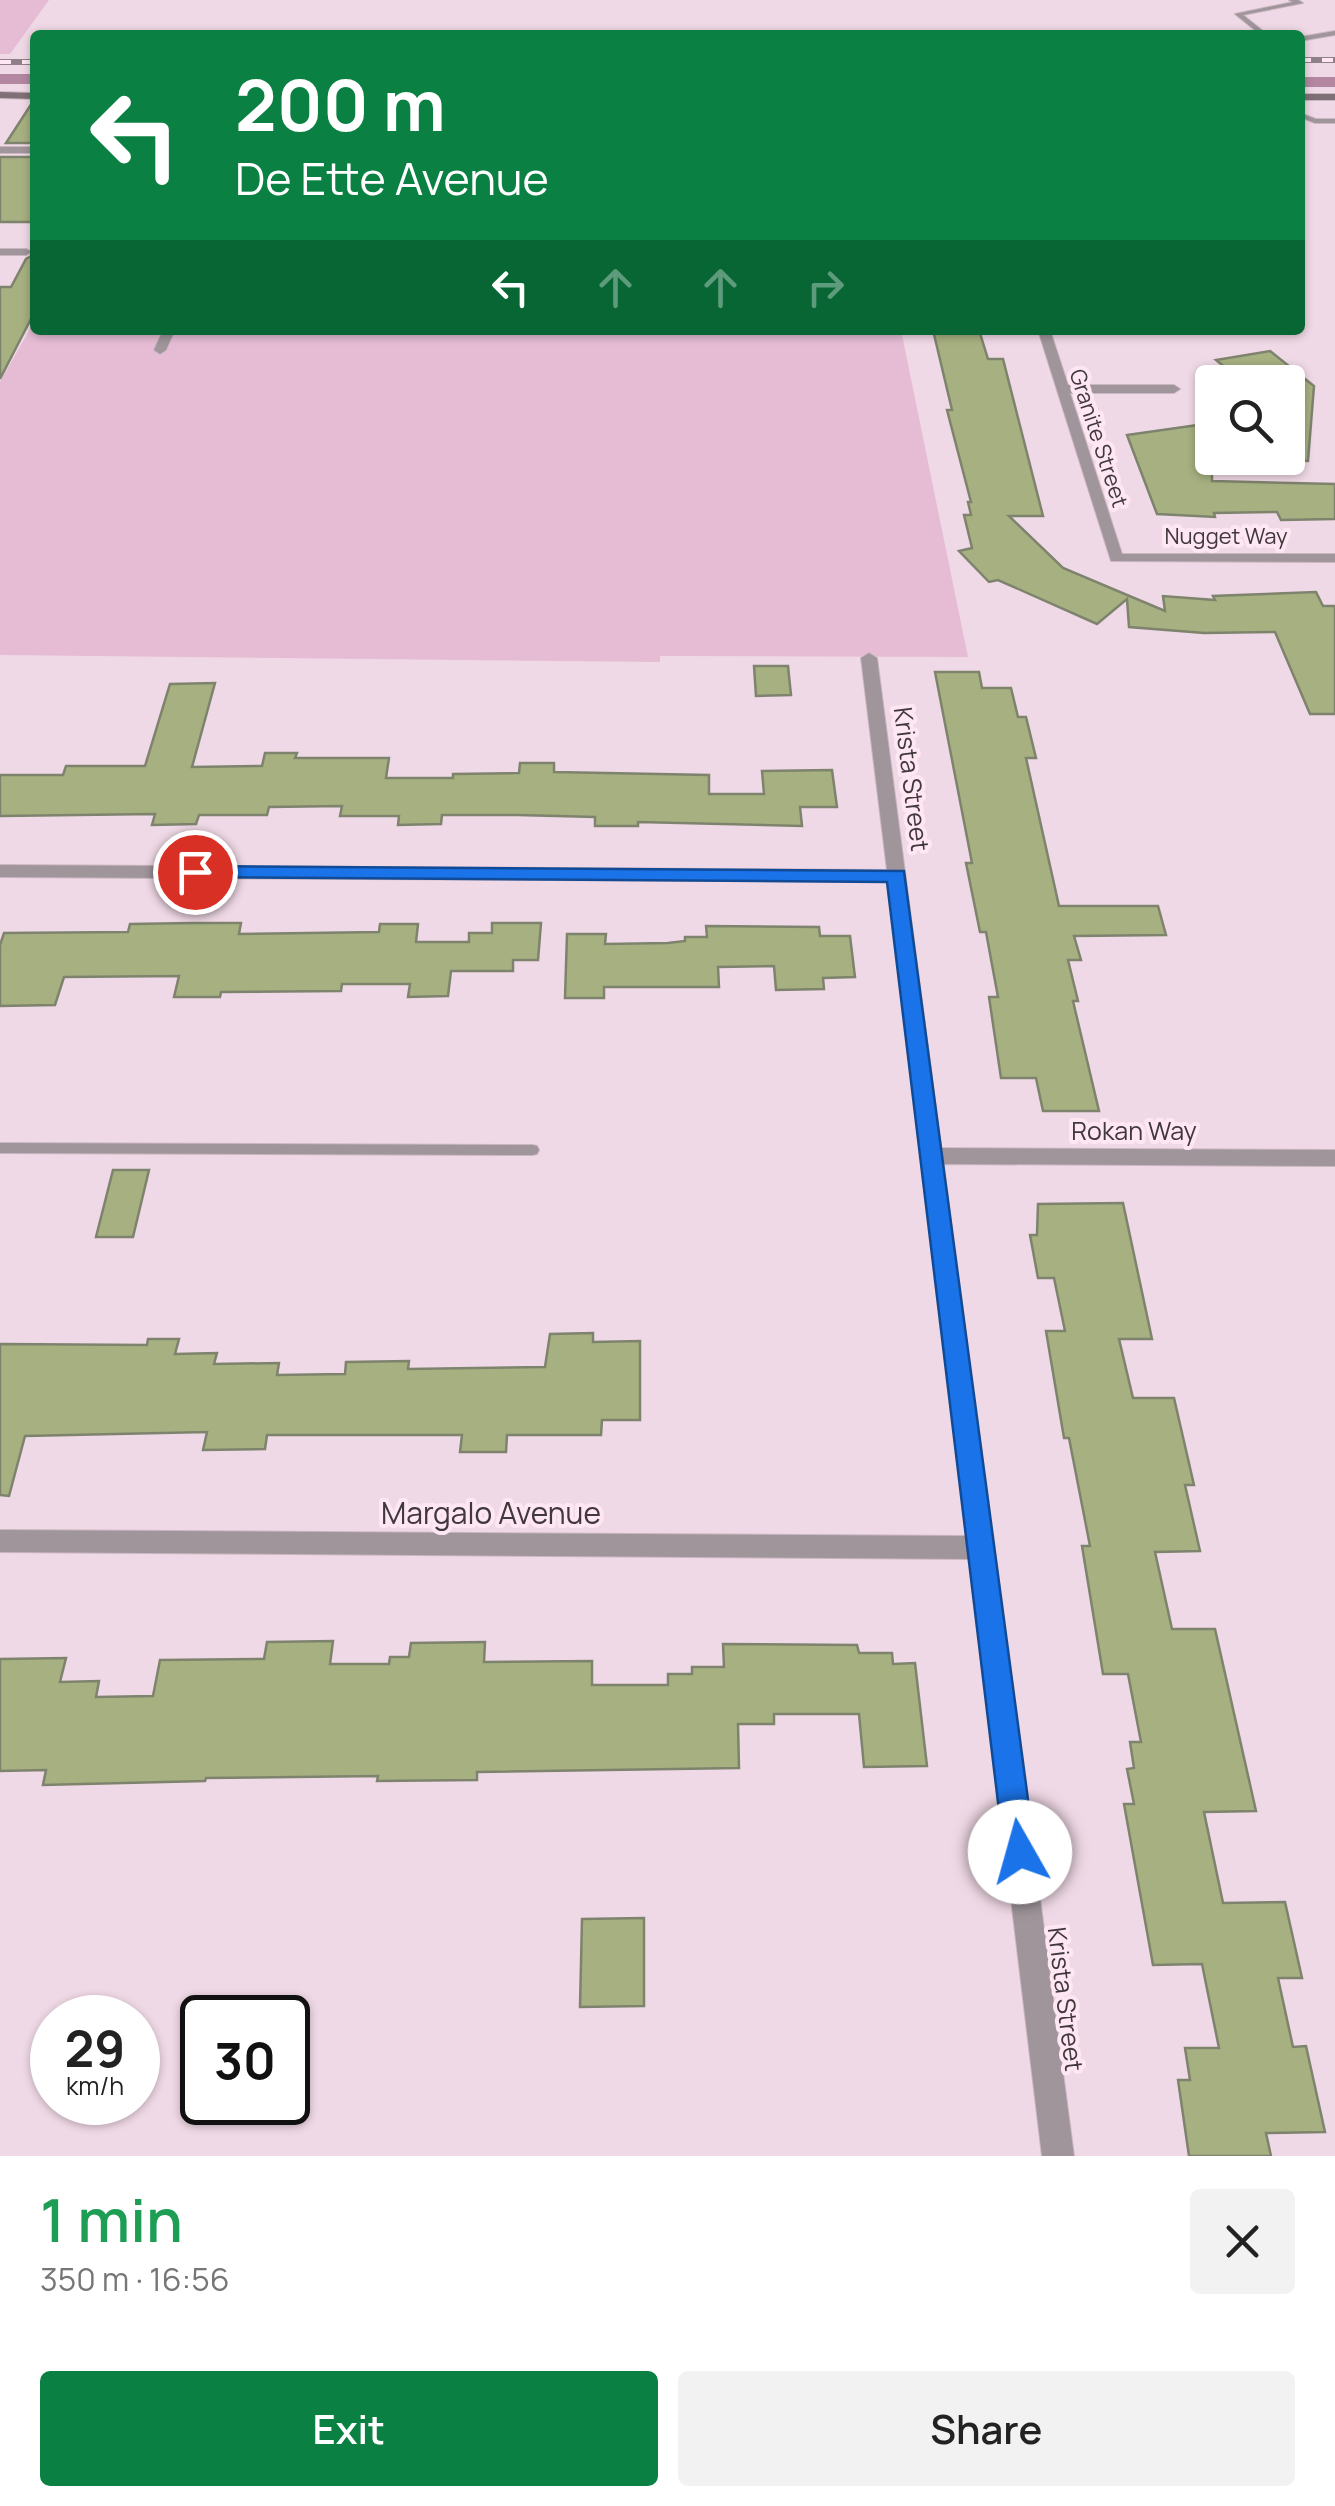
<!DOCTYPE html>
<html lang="en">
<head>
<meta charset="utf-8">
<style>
	body { margin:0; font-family:Manrope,sans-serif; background:#f2f2f2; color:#222; height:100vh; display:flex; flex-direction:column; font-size:38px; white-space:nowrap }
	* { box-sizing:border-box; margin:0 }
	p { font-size:32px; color:#767676 }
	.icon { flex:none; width:55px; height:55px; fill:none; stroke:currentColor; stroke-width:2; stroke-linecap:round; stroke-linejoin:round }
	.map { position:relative; height:2156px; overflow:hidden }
	.details { display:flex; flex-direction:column; background:#fff; flex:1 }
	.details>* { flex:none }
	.hud { position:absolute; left:30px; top:30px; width:1275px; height:305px; border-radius:10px; box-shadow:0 2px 8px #0004; background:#0b8043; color:#fff; overflow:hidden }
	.fabs { position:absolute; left:1195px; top:365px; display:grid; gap:20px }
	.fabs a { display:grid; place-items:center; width:110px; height:110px; border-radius:10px; background:#fff; box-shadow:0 2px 8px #0004; font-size:50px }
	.speed { position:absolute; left:30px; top:1995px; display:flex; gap:20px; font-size:50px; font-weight:700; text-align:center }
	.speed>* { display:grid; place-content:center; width:130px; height:130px; border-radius:50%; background:#fff; box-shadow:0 2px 8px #0004; line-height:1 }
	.speed small { font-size:25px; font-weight:400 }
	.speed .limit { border:5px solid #111; border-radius:15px; background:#fff; color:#111 }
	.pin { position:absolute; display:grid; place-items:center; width:85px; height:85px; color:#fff; margin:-42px; border:5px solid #fff; border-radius:50%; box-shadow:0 2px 10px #0007 }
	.me { position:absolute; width:110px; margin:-55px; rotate:353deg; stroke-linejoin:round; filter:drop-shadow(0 0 8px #0008) }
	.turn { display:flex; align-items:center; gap:35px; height:210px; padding:0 40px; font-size:45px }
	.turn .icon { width:130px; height:130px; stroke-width:2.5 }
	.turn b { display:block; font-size:70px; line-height:85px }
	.lanes { display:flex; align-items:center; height:95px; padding:0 40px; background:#0003; justify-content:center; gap:50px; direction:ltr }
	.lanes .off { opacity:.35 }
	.round { display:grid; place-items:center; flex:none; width:105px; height:105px; border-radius:10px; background:#f2f2f2 }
	.headline { display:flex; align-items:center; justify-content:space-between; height:170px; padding:0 40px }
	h1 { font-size:60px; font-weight:600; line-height:75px; color:#1e9e55 }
	.button { display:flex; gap:20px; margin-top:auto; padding:20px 40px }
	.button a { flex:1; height:115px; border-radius:10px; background:#0b8043; color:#fff; font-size:40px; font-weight:600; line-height:115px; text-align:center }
	.button a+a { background:#f2f2f2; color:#222 }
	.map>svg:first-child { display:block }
	.green { fill:#e5bcd4 }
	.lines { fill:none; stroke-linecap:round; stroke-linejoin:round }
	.canal { fill:#b487a1; fill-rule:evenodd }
	.building { fill:#a7b081; stroke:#7e836d; stroke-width:2.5 }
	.lane-casing { stroke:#cab6c1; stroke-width:2 }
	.street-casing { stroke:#cab6c1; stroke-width:2 }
	.secondary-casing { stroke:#cab6c1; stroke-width:2 }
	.lane { fill:#9f959a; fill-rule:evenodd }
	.street { fill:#9f959a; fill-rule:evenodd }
	.secondary { fill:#7f7078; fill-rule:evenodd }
	.rail-casing { stroke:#8f8088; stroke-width:6 }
	.rail { stroke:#fee6f3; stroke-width:4; stroke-dasharray:11; stroke-linecap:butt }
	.route { fill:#1a73e8; stroke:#114b97; stroke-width:2.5 }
	.labels { text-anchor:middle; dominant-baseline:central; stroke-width:8; stroke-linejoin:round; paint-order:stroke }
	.far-street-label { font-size:22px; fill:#41383d; stroke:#fee6f3 }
	.street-label { font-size:25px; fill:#41383d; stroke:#fee6f3 }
	.near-street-label { font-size:30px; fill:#41383d; stroke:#fee6f3 }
</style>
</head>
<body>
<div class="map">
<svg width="1335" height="2156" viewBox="0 0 1335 2156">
	<rect width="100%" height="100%" fill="#f0d9e6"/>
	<g class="green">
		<polygon points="0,0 49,0 10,54 0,54"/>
		<polygon points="35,320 35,330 901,330 968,657 660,656 660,662 0,655 0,382"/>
	</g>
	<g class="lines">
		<g class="canal">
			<rect x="0" y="74" width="35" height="10"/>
			<rect x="1300" y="77" width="35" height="10"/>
		</g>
	</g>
	<g class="building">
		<polygon points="32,103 35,103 35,143 6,143"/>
		<rect x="0" y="157" width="35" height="65"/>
		<polygon points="35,254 35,311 0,379 0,287 11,287 26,259"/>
		<polygon points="933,330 979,330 988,359 1003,359 1043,516 1009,516 1063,568 1165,611 1163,596 1215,600 1213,596 1316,592 1323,606 1335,606 1335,714 1310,714 1275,632 1204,633 1129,627 1127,599 1097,624 998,580 989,582 959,551 972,548 964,515 971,515 968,502 971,502 947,410 952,410"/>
		<polygon points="1270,351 1314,386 1308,461 1288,460 1288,376 1243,382 1216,360"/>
		<polygon points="1212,423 1212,481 1335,484 1335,519 1281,520 1277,512 1214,513 1215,517 1157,514 1127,435"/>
		<polygon points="754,666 788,666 791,695 756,696"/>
		<polygon points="935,672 979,672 982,688 1011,688 1018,717 1026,717 1036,758 1026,758 1059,906 1158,906 1166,935 1074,936 1081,960 1068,960 1078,1001 1073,1001 1099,1111 1043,1111 1036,1078 1001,1078 989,997 998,997 986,932 980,932 966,863 972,863"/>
		<polygon points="215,683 192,767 262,766 265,753 297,753 295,758 389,758 386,778 453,778 453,774 519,773 520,763 554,763 554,772 709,775 709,794 764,794 762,771 832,770 837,807 800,807 802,826 638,822 638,826 595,826 595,817 517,815 442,815 441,824 398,825 399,816 340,816 342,806 269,807 267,815 199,815 196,824 152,825 155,814 0,816 0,775 63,775 66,766 145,766 170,684"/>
		<polygon points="192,923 241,923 239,934 379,932 380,924 418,924 416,942 469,942 469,933 492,933 492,923 541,923 538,960 513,960 513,971 451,971 448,996 408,997 410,984 342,984 341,991 221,992 220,997 174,997 179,976 64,977 55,1005 0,1006 0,945 4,933 128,932 130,924"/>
		<polygon points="706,926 819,927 820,936 850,936 855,977 823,978 824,989 776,990 774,966 718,967 719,987 604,987 604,998 565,998 567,934 606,934 605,944 668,943 685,941 685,937 707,937"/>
		<polygon points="113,1170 149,1170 133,1237 96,1237"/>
		<polygon points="1123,1203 1152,1339 1119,1339 1133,1398 1174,1398 1194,1485 1185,1485 1200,1551 1155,1552 1172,1629 1215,1629 1256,1811 1204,1812 1223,1903 1285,1902 1302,1978 1278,1978 1293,2047 1306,2046 1325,2132 1266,2133 1271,2156 1189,2156 1178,2080 1190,2080 1185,2048 1219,2048 1202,1964 1153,1965 1124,1804 1134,1804 1127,1769 1134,1768 1130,1742 1141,1742 1128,1674 1103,1674 1082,1546 1090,1546 1069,1438 1064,1438 1046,1331 1065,1331 1054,1278 1038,1278 1030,1235 1037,1235 1038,1204"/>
		<polygon points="593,1333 593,1342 640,1341 640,1420 602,1420 601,1435 507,1435 506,1452 460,1452 462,1435 267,1435 265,1449 203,1450 207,1432 25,1436 9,1496 0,1495 0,1344 147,1345 148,1339 179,1339 175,1354 217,1353 214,1364 279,1363 277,1375 345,1374 346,1362 409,1361 408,1369 545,1367 550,1334"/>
		<polygon points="333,1641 330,1664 389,1664 390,1657 409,1657 411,1643 485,1642 484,1662 592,1661 592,1685 668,1685 668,1674 692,1674 692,1667 724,1667 723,1644 857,1645 859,1653 892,1653 893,1664 915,1663 927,1766 864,1767 859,1714 774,1714 774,1724 738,1724 739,1768 477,1772 477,1780 377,1781 378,1776 206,1778 205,1781 43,1785 46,1770 0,1771 0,1659 66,1658 60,1682 99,1681 96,1697 153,1696 160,1660 264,1659 267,1642"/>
		<polygon points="644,1918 644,2006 580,2007 582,1919"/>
	</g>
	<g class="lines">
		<defs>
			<g id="lane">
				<polygon points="1289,0 1298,0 1303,3 1243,15 1268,35 1261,35 1235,14 1293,2"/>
				<polygon points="1335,31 1335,35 1300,41 1300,37"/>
				<polygon points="1300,113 1316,119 1335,119 1335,123 1315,123 1300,117"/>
				<polygon points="0,1143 532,1145 537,1146 539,1150 537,1154 532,1155 0,1153"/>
			</g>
			<g id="street">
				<rect x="0" y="147" width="35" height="6"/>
				<polygon points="0,249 26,249 32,252 26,255 0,255"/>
				<polygon points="163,330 175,330 166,350 160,354 154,350"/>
				<polygon points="1038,330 1050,330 1068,385 1174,385 1180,389 1174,393 1070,393 1122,554 1335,554 1335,562 1111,561"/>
				<polygon points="869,653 877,658 941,1148 1335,1150 1335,1166 943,1164 1074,2156 1042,2156 970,1559 0,1552 0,1530 967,1536 888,882 0,877 0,865 887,870 861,658"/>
			</g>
			<g id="secondary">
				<polygon points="0,92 35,93 35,99 0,98"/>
				<rect x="1300" y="94" width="35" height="6"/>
			</g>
		</defs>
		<use href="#lane" class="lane-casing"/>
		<use href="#street" class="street-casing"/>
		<use href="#secondary" class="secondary-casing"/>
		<use href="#lane" class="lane"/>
		<use href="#street" class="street"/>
		<use href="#secondary" class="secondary"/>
		<defs>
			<g id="rail">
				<polyline points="1300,60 1335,60"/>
				<polyline points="0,62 35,62"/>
			</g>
		</defs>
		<use href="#rail" class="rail-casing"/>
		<use href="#rail" class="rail"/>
	</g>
	<polygon class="route" points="195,866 904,871 1035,1852 1031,1863 1020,1868 1008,1863 1004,1852 887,882 188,877 188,867"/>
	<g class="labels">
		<g class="far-street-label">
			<text transform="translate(1099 438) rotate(72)">Granite Street</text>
			<text x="1226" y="536">Nugget Way</text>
		</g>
		<g class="street-label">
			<text transform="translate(912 779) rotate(83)">Krista Street</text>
			<text x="1134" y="1130">Rokan Way</text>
			<text transform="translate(1066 1999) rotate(83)">Krista Street</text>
		</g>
		<g class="near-street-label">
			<text x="491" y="1512">Margalo Avenue</text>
		</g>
	</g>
</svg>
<div class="fabs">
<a><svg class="icon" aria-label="search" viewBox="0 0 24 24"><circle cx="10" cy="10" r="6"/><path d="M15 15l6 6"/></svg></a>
</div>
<div class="speed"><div>29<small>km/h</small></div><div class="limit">30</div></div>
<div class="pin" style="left:195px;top:872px;background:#d93025"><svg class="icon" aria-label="arrive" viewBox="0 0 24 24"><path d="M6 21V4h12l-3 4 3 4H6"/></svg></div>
<svg class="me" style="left:1020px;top:1852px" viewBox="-20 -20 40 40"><circle r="19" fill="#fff"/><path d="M0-13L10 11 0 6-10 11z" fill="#1a73e8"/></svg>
<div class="hud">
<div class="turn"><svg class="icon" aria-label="left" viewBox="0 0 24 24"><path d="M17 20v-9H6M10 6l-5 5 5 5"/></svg><div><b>200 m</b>De Ette Avenue</div></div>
<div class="lanes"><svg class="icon" aria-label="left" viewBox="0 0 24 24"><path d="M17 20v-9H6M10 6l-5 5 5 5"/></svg><svg class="icon off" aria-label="ahead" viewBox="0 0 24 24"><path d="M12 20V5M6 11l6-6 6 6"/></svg><svg class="icon off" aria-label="ahead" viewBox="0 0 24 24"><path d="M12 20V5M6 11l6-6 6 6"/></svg><svg class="icon off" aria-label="right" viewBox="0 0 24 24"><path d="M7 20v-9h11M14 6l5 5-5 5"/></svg></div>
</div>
</div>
<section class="details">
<div class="headline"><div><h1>1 min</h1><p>350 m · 16:56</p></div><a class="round"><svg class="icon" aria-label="close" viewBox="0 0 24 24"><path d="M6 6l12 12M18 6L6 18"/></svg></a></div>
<div class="button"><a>Exit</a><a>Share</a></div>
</section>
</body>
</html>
